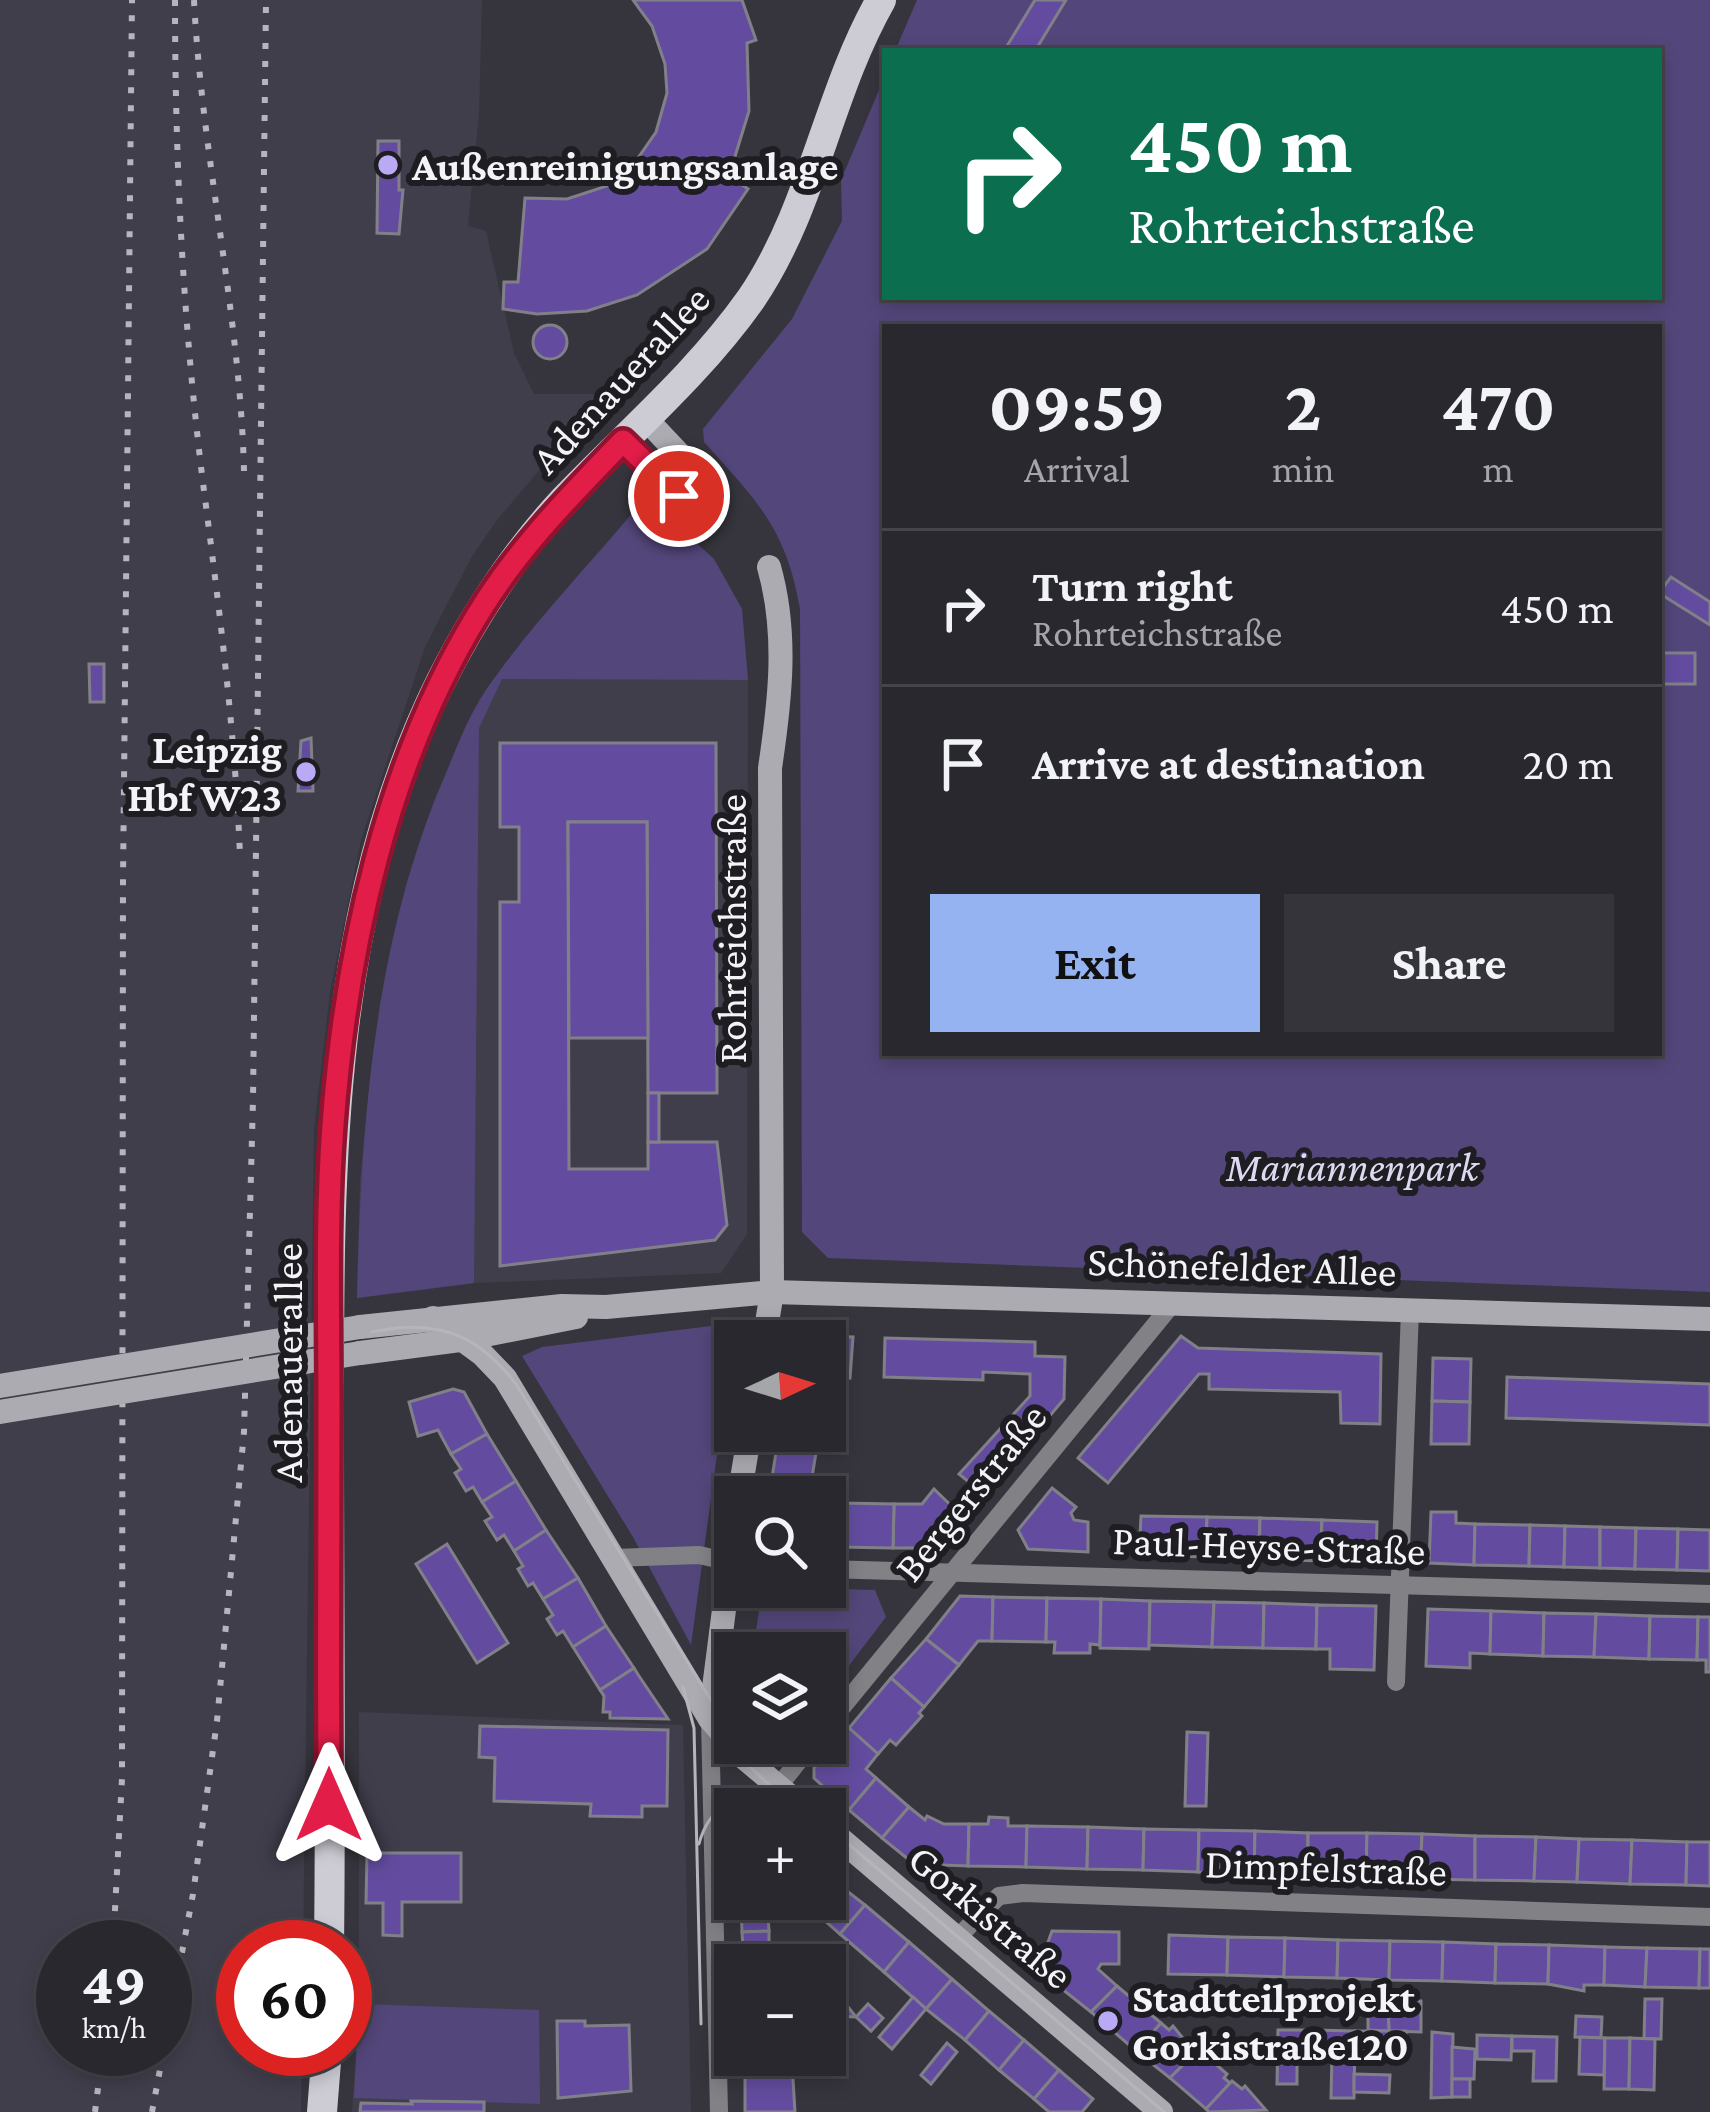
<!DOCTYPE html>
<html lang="en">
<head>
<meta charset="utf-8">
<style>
	body { margin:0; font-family:"Crimson Pro",serif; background:#34343a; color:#f1f3f6; height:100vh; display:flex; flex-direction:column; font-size:45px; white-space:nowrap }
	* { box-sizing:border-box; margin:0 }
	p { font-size:39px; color:#a5a6aa }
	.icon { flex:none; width:66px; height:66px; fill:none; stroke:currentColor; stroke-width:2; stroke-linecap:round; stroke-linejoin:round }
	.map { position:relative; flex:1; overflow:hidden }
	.details { position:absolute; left:882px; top:324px; width:780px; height:732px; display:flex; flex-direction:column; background:#28282e; border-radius:0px; box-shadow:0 6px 18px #0003,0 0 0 3px #44444a }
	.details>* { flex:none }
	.top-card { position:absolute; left:882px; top:48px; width:780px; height:252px; border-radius:0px; box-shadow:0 6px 18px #0003,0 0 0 3px #44444a; background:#0b6e4f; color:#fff; overflow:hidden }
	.needle { width:78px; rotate:86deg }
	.tools { position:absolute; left:714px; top:1320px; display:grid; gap:24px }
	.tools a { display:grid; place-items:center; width:132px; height:132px; border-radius:0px; background:#28282e; box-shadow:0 6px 18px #0003,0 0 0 3px #44444a; font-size:60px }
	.speed { position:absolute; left:36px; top:1920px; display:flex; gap:24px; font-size:60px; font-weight:700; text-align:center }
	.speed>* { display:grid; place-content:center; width:156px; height:156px; border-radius:50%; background:#28282e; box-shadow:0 6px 18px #0003,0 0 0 3px #44444a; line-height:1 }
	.speed small { font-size:30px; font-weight:400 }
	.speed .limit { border:18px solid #d22; background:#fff; color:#111 }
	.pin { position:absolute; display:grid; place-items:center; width:102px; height:102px; color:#fff; margin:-51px; border:6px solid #fff; border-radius:50%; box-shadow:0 3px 12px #0007 }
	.me { position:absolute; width:132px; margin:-66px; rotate:0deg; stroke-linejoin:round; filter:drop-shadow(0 0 9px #0008) }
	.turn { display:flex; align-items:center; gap:42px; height:252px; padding:0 48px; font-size:54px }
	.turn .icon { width:156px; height:156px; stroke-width:2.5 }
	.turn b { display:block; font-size:84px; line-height:102px }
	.eta { display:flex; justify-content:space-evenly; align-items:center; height:204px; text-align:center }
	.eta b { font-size:72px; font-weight:700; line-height:84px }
	.button { display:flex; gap:24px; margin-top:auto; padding:24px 48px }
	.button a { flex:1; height:138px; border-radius:0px; background:#95b2f1; color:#111; font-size:48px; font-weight:700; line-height:138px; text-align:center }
	.button a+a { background:#34343a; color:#f1f3f6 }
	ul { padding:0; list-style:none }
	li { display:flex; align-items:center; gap:36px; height:156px; padding:0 48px; border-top:3px solid #44444a }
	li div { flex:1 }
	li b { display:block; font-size:45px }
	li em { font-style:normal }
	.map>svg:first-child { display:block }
	.built { fill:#413e4c; fill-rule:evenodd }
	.green { fill:#53467a; fill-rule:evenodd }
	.building { fill:#634c9f; stroke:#818089; stroke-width:3 }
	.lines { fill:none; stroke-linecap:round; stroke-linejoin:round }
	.minor { stroke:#828185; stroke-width:18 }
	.secondary { stroke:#acabb2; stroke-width:24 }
	.primary { stroke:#cdccd4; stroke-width:30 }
	.tram { stroke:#b6b5bb; stroke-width:3 }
	.rail { stroke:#b6b5bb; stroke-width:6; stroke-dasharray:6 12; stroke-linecap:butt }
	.secondary-bridge { stroke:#acabb2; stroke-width:24 }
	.route-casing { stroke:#92132f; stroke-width:30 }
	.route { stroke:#e11d48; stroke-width:21 }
	.poi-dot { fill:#baaaf6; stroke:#1e1d21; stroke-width:4.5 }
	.labels { text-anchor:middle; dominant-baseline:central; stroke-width:12; stroke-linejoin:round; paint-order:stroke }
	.poi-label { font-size:42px; font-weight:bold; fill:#f3f3f8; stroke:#1e1d21; text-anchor:start }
	.street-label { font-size:42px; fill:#f3f3f8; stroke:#1e1d21 }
	.park-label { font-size:42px; font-style:italic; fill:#ddd9f0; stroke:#1e1d21 }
</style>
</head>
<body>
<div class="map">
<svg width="1710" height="2112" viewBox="0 0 1710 2112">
	<rect width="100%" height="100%" fill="#36353d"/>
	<g class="built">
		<path d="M 0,0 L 482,0 L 479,112 L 468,226 L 486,231 L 514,353 L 534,394 L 604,394 L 558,434 L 564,441 L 497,520 L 471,558 L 425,647 L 361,840 L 330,992 L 314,1129 L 303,1947 L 243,1947 L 243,2049 L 302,2049 L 301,2112 L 0,2112 ZM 63,1947 L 165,1947 L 165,2049 L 63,2049 Z"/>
		<polygon points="652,503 714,559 742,609 748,680 747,1234 721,1273 475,1283 357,1298 360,1179 372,1061 406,885 433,803 467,724 492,681 634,511"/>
		<polygon points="359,1712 683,1725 691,2112 352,2112 359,2004"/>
	</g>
	<g class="green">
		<path d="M 917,0 L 1710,0 L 1710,1292 L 828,1258 L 802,1232 L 800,609 C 786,528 757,501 704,442 L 703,429 L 792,319 L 842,221 L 841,180 L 885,76 L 885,297 L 1659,297 L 1659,51 L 895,51 ZM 885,327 L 1659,327 L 1659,1053 L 885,1053 Z"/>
		<path d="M 652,503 L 714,559 L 742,609 L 748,680 L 502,679 L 479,728 L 474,1283 L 357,1298 C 361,1123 374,941 444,778 C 458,744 471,709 493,680 C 535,621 587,567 634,511 Z"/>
		<polygon points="735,1323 691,1645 633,1537 522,1356 542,1347"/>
		<polygon points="768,1587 875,1590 886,1617 825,1697 825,1653 753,1653 762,1589"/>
		<polygon points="359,2004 539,2010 540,2104 354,2098"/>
	</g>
	<g class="building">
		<polygon points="633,0 742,0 756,40 747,43 749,111 729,176 748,189 707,249 637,295 587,311 537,314 503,309 504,282 518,282 525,198 567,199 607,186 631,168 656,132 667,93 665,64 652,26"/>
		<polygon points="1035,0 1066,0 1035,51 1004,51"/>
		<polygon points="378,141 399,141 399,190 403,190 399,234 377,233"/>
		<circle cx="550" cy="342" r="17"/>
		<polygon points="1671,577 1710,602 1710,625 1659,593"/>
		<rect x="1659" y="653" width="36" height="31"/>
		<polygon points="89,664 104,664 104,702 90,702"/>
		<polygon points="311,738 313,791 298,791 301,741"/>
		<polygon points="500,743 716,743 717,1093 648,1093 647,822 568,822 569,1169 648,1169 648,1142 717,1142 727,1225 715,1240 500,1266 500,902 519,902 519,827 500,827"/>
		<polygon points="568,822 647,822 648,1038 569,1038"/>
		<rect x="648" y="1093" width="11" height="49"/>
		<polygon points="794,1335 853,1337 850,1378 827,1375 825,1390 825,1341 793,1341"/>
		<polygon points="1181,1336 1198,1348 1381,1354 1380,1424 1341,1423 1340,1392 1209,1389 1209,1374 1199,1374 1108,1483 1078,1458"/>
		<polygon points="885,1338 1035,1342 1035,1356 1065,1357 1064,1399 984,1494 959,1474 1030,1396 1030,1374 983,1372 983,1380 884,1377"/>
		<polygon points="1433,1358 1471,1359 1470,1402 1432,1401"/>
		<polygon points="1507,1377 1710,1384 1710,1425 1506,1418"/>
		<polygon points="453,1389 464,1392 487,1434 451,1454 438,1430 418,1436 409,1402"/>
		<polygon points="1432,1401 1470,1402 1469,1444 1431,1444"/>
		<polygon points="780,1431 819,1431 818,1441"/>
		<polygon points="487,1434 516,1481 482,1502 473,1487 466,1491 455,1473 461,1469 451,1454"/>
		<polygon points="779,1434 818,1441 809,1495 770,1490"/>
		<polygon points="516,1481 546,1530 514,1551 504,1535 497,1540 485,1521 492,1517 482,1502"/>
		<polygon points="1052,1488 1076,1507 1071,1513 1074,1520 1088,1522 1088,1552 1028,1549 1018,1530"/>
		<polygon points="934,1489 965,1519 941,1548 893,1548 894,1504 922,1504"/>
		<polygon points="839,1503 894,1504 893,1548 838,1547"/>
		<polygon points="825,1506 839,1507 838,1547 825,1546"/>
		<polygon points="1431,1512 1456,1512 1456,1523 1475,1524 1474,1565 1429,1563"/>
		<polygon points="1141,1516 1207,1517 1206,1557 1139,1555"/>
		<polygon points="1207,1517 1260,1518 1259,1559 1206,1557"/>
		<polygon points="1260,1518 1322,1520 1320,1561 1259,1559"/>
		<polygon points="1322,1520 1377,1522 1376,1562 1320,1561"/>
		<polygon points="1475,1524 1530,1525 1529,1566 1474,1565"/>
		<polygon points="1530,1525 1565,1526 1564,1567 1529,1566"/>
		<polygon points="1565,1526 1600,1527 1600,1568 1564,1567"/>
		<polygon points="1600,1527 1636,1528 1635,1569 1600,1568"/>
		<polygon points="1636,1528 1678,1529 1677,1570 1635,1569"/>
		<polygon points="1678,1529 1710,1530 1710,1571 1677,1570"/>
		<polygon points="546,1530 578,1578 543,1599 533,1583 528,1586 518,1569 523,1566 514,1551"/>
		<polygon points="447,1544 508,1643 477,1663 416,1564"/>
		<polygon points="578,1578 606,1626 573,1647 563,1631 557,1635 547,1619 553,1615 543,1599"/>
		<polygon points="960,1596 993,1597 992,1641 978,1641 959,1665 926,1639"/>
		<polygon points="993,1597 1047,1598 1046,1642 992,1641"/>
		<polygon points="1047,1598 1101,1599 1100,1645 1090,1644 1090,1653 1054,1653 1055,1642 1046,1642"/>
		<polygon points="1101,1599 1150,1601 1149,1649 1100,1648"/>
		<polygon points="1150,1601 1214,1602 1212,1647 1149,1645"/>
		<polygon points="1214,1602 1264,1603 1263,1648 1212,1647"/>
		<polygon points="1264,1603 1317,1605 1316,1649 1263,1648"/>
		<polygon points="1317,1605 1376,1606 1374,1670 1330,1669 1330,1649 1316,1649"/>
		<polygon points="1428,1609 1491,1611 1490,1654 1470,1653 1470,1668 1426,1666"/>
		<polygon points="1491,1611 1544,1613 1543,1656 1490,1654"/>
		<polygon points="1544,1613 1596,1614 1594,1657 1543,1656"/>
		<polygon points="1596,1614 1650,1616 1649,1659 1594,1657"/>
		<polygon points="1650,1616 1698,1617 1697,1660 1649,1659"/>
		<polygon points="1698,1617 1710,1617 1710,1672 1706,1672 1706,1660 1697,1660"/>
		<polygon points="606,1626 634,1668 600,1690 573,1647"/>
		<polygon points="926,1639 959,1665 924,1707 891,1678"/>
		<polygon points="634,1668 639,1676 668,1719 610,1718 610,1712 603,1712 604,1696 600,1690"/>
		<polygon points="891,1678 924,1707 919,1713 922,1716 896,1745 890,1740 878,1754 849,1728"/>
		<polygon points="480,1726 668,1730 667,1806 642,1806 642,1817 590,1816 591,1804 494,1801 495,1758 479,1757"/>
		<polygon points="849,1728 878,1754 866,1769 876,1778 849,1810 814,1778 814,1768"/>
		<polygon points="1187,1732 1208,1733 1206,1806 1185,1806"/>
		<polygon points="876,1778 909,1807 882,1838 849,1810"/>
		<polygon points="909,1807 925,1820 927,1816 944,1824 969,1824 968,1866 914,1864 882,1838"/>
		<polygon points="989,1817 1008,1818 1008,1826 1027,1826 1026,1867 968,1866 969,1824 988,1824"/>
		<polygon points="1027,1826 1088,1827 1087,1869 1026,1867"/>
		<polygon points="1088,1827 1144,1829 1143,1870 1087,1869"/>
		<polygon points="1144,1829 1199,1830 1198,1872 1143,1870"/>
		<polygon points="1199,1830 1255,1831 1254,1874 1198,1872"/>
		<polygon points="1255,1831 1308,1833 1308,1875 1254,1874"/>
		<polygon points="1308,1833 1367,1833 1366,1877 1308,1875"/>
		<polygon points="1367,1833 1422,1834 1420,1879 1366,1877"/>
		<polygon points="1422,1834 1475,1836 1475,1880 1420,1879"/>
		<polygon points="1475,1836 1536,1837 1534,1881 1475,1880"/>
		<polygon points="1536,1837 1579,1839 1577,1882 1534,1881"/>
		<polygon points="1579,1839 1632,1840 1630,1884 1577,1882"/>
		<polygon points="1632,1840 1687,1842 1686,1885 1630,1884"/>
		<polygon points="1687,1842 1710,1842 1710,1886 1686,1885"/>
		<polygon points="367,1853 461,1853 461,1902 402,1902 402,1936 383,1935 383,1903 366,1903"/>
		<polygon points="829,1877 865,1905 840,1934 806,1904 810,1899 825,1899 825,1882"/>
		<polygon points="767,1900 769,1931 742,1932 741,1901"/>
		<polygon points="865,1905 909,1942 884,1972 840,1934"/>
		<polygon points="769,1931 769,1948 743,1950 742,1932"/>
		<polygon points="1052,1931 1119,1932 1119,1964 1101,1964 1098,1969 1117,1986 1091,2012 1038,1970"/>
		<polygon points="1169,1935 1228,1937 1227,1975 1168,1974"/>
		<polygon points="1228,1937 1285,1938 1284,1977 1227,1975"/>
		<polygon points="1285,1938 1338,1940 1337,1978 1284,1977"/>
		<polygon points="1338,1940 1390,1941 1389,1980 1337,1978"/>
		<polygon points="1390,1941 1443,1942 1442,1981 1389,1980"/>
		<polygon points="909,1942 952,1979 926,2009 884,1972"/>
		<polygon points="1443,1942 1496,1944 1495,1983 1442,1981"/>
		<polygon points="1496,1944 1549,1945 1548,1984 1495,1983"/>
		<polygon points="1549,1945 1605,1947 1604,1985 1584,1985 1584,1991 1548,1984"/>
		<polygon points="1605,1947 1647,1948 1645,1987 1604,1985"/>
		<polygon points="1647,1948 1700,1949 1699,1988 1645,1987"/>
		<polygon points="1700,1949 1710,1949 1710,1988 1699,1988"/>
		<polygon points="952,1979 989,2011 965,2040 926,2009"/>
		<polygon points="825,1984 830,1984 856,2017 825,2016"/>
		<polygon points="1117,1986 1161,2023 1136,2051 1091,2012"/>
		<polygon points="913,1997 926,2009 892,2049 879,2037"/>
		<polygon points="1645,1999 1662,1999 1661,2039 1644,2039"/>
		<polygon points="1388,2001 1421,2001 1421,2032 1389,2031"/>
		<polygon points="868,2004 883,2018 871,2031 856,2017"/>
		<polygon points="1368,2010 1388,2010 1389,2031 1368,2030"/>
		<polygon points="989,2011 1024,2040 999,2070 965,2040"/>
		<polygon points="1576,2016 1602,2017 1601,2038 1575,2037"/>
		<polygon points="557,2021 585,2021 585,2026 629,2025 631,2091 558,2098"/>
		<polygon points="1161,2023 1169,2030 1173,2026 1195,2053 1170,2078 1136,2051"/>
		<polygon points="1278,2030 1312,2030 1312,2047 1297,2047 1297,2084 1277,2084"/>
		<polygon points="1312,2030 1355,2031 1354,2098 1331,2098 1332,2053 1312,2053"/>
		<polygon points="1355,2031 1389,2031 1387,2053 1355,2053"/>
		<polygon points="1389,2031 1406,2031 1406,2053 1387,2053"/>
		<polygon points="1432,2032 1453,2034 1452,2097 1431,2098"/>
		<polygon points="1477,2035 1512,2036 1511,2060 1477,2059"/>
		<polygon points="1512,2036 1557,2037 1556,2081 1533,2081 1534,2051 1512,2051"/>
		<polygon points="1580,2037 1605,2038 1604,2075 1579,2074"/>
		<polygon points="1605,2038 1630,2038 1629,2089 1604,2089"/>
		<polygon points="1630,2038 1655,2039 1654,2090 1629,2089"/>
		<polygon points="1024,2040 1059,2070 1034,2099 999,2070"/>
		<polygon points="947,2043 957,2052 931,2084 921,2075"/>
		<polygon points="1452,2047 1475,2049 1474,2079 1452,2079"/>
		<polygon points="1195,2053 1200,2057 1203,2053 1227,2074 1224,2078 1230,2083 1206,2109 1170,2078"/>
		<polygon points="745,2055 792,2055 792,2063 745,2064"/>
		<polygon points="792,2063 795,2112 745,2112 745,2064"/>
		<polygon points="1059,2070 1093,2099 1082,2112 1049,2112 1034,2099"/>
		<polygon points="1354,2074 1390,2075 1389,2093 1354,2092"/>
		<rect x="1452" y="2079" width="18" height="18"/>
		<polygon points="1232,2081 1242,2089 1245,2086 1266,2110 1209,2112 1206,2109"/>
		<polygon points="411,2101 484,2102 484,2112 360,2112 361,2103 412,2104"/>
	</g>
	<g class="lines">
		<g class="minor">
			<polyline points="613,1558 699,1555 735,1563"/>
			<polyline points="825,1569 1710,1594"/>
			<polyline points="1396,1682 1410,1310"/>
			<polyline points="710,1719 719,2112"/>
			<polyline points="825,1728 1173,1303"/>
			<polyline points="778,1787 813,1743"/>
			<polyline points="752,1809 799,1803"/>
			<polyline points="713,1832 735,1816"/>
			<polyline points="957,1938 999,1896 1023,1893 1710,1917"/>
		</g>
		<g class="secondary">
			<polyline points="645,418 710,487"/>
			<polyline points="623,441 679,496"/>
			<polyline points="433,1318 482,1354 505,1378 710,1719 741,1755 805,1809"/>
			<polyline points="360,1327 562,1306 606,1307 772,1292 1710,1319"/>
			<path d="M 764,1341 L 772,1292 L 770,768 C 780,701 788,634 769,567"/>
			<polyline points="360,1353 460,1340 576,1317"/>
			<polyline points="739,1497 750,1431"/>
			<polyline points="710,1719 735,1524"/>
			<polyline points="825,1826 1161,2112"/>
		</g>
		<g class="primary">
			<path d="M 329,1947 C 331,1778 329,1609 329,1440 C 329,1186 324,918 440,683 C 473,617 513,555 564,500 C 627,434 698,374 751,299 C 813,208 827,95 881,0"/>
			<polyline points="322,2112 327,2049"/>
		</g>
		<g class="tram">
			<path d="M 0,1392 L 396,1328 C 451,1323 483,1342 516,1384 L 735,1739"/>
			<polyline points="683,1687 694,1728 701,2024"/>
			<polyline points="715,1733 794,1809"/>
			<polyline points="825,1824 1164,2112"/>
			<path d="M 699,1844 C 709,1805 742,1787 781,1794"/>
		</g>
		<g class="rail">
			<path d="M 175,0 C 175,162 183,323 203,483 C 219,607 235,730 240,856"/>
			<path d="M 194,0 C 202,158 240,313 244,471"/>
			<polyline points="113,1947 122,1779 123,880 132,0"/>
			<polyline points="95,2112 103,2049"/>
			<polyline points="152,2112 193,1894 217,1721 244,1432 253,1100 266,0"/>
		</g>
		<g class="secondary-bridge">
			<polyline points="0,1386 360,1327"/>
			<polyline points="0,1412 360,1353"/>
		</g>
	</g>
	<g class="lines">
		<defs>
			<path id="route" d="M 329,1805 C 328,1672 329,1539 329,1406 C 329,1313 326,1218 333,1125 C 346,951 386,764 478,614 C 518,548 570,496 623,441 L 679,496"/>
		</defs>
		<use href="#route" class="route-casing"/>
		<use href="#route" class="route"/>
	</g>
	<g class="poi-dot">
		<circle cx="388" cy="165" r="12"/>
		<circle cx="306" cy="772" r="12"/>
		<circle cx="1108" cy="2021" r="12"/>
	</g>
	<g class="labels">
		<g class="poi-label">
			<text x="412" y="165">Außenreinigungsanlage</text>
			<text x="282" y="748" text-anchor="end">Leipzig<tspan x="282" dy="48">Hbf W23</tspan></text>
			<text x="1132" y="1997">Stadtteilprojekt<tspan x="1132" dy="48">Gorkistraße120</tspan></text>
		</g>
		<g class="street-label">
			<text transform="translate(620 379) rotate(-47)">Adenauerallee</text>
			<text transform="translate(731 929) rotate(-90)">Rohrteichstraße</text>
			<text transform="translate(1242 1266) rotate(2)">Schönefelder Allee</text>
			<text transform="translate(287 1363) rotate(-90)">Adenauerallee</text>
			<text transform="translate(970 1492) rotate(-51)">Bergerstraße</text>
			<text transform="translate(1269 1545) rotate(2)">Paul-Heyse-Straße</text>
			<text transform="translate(1326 1867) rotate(2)">Dimpfelstraße</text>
			<text transform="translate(991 1916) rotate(40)">Gorkistraße</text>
		</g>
		<g class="park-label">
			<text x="1352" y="1166">Mariannenpark</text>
		</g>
	</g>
</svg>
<div class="tools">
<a><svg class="needle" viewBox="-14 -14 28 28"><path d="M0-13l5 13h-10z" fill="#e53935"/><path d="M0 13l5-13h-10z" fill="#a5a6aa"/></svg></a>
<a><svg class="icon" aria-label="search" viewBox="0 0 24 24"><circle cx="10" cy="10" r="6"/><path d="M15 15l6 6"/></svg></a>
<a><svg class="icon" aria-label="layers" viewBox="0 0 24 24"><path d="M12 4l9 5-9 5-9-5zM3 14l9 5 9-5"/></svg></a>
<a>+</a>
<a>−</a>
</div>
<div class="speed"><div>49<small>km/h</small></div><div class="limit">60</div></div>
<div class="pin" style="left:679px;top:496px;background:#d93025"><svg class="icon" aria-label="arrive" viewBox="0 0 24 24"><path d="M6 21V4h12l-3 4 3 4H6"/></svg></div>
<svg class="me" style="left:329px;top:1805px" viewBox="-20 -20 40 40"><path d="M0-17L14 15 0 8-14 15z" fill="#e11d48" stroke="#fff" stroke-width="4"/></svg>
<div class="top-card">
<div class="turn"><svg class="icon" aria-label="right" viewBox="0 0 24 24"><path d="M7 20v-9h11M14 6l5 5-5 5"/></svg><div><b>450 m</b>Rohrteichstraße</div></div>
</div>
<section class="details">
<div class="eta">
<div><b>09:59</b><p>Arrival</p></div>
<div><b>2</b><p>min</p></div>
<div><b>470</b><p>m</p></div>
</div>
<ul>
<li><svg class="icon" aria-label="right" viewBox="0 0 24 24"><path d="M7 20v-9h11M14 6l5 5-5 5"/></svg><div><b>Turn right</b><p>Rohrteichstraße</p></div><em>450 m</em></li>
<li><svg class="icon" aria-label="arrive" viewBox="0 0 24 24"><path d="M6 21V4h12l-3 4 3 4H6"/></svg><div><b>Arrive at destination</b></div><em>20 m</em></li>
</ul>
<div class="button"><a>Exit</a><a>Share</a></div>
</section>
</div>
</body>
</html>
